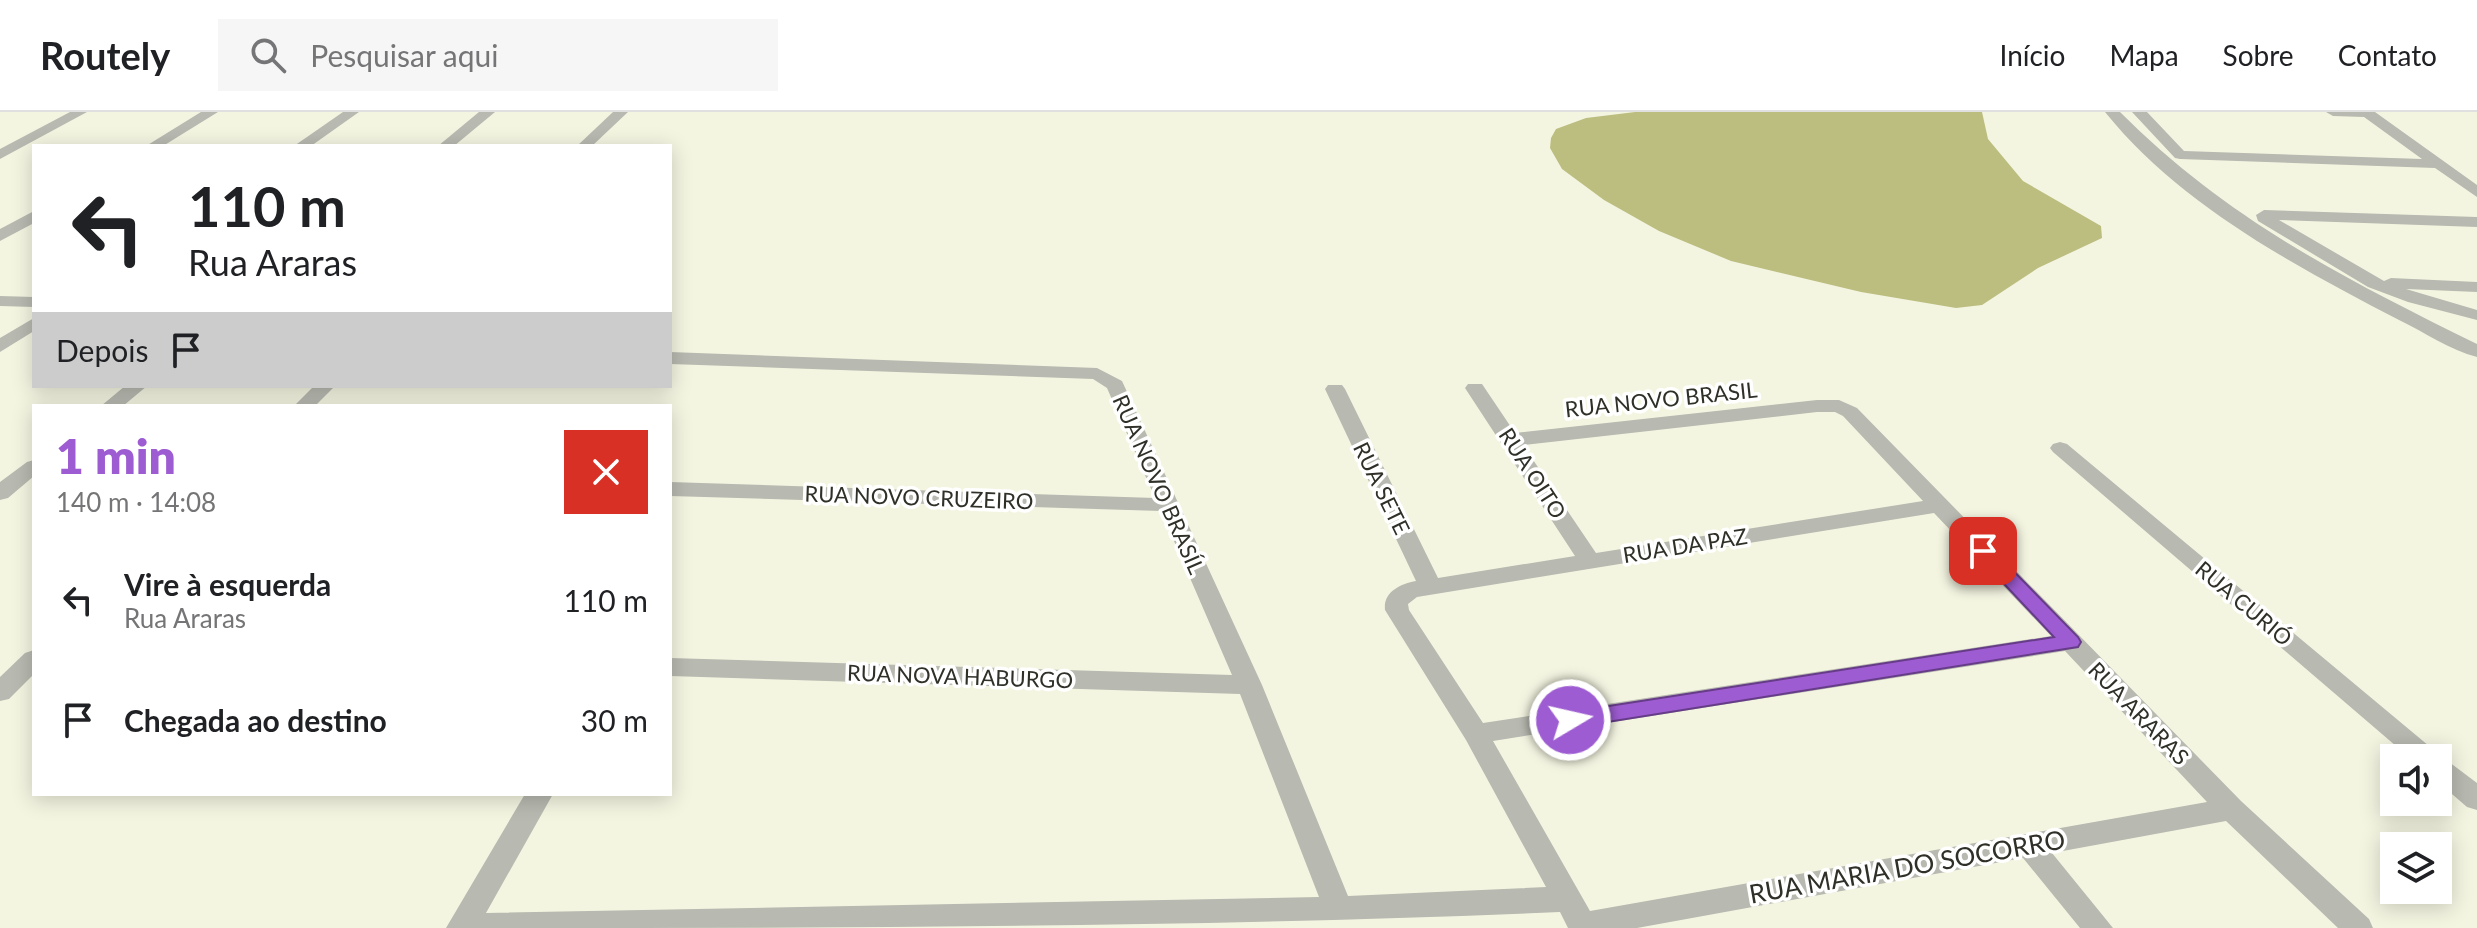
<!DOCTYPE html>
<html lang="pt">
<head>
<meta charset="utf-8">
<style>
	body { margin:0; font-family:Lato,sans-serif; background:#f6f6f6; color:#202124; height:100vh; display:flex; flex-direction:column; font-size:30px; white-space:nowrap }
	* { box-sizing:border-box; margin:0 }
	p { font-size:26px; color:#757577 }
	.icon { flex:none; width:44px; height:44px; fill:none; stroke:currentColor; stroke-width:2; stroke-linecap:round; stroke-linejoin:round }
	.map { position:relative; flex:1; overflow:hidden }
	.drawer { position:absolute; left:32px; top:292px; width:640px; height:392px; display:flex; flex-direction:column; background:#fff; border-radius:0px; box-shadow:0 4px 20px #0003 }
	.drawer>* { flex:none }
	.banner { position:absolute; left:32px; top:32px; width:640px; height:244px; border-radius:0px; box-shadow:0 4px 20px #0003; background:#fff; color:#202124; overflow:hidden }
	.fabs { position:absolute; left:2380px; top:632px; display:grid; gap:16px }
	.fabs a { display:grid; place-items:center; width:72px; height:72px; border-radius:0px; background:#fff; box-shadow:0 4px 20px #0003; font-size:40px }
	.pin { position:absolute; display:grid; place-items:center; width:68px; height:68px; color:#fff; margin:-34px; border-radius:16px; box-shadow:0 4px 12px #0006 }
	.me { position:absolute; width:88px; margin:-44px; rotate:81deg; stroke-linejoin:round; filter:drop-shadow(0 0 6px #0008) }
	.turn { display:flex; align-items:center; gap:28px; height:168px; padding:0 24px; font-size:36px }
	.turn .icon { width:104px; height:104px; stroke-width:2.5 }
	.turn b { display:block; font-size:56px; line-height:68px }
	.then { display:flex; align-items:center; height:76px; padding:0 24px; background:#0003; gap:16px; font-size:30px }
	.round { display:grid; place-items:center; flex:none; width:84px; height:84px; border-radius:0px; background:#f6f6f6 }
	.headline { display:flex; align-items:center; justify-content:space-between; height:136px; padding:0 24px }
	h1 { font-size:48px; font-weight:800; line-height:60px; color:#9d5cd1 }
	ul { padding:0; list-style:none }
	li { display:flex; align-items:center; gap:24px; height:120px; padding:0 24px }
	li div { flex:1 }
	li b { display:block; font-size:30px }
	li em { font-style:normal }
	header { display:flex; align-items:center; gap:48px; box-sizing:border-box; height:112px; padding:0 40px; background:#fff; border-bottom:2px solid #e0e0e0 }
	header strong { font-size:38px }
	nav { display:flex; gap:44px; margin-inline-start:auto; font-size:28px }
	.search { width:560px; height:72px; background:#f6f6f6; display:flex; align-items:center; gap:20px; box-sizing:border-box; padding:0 28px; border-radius:0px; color:#757577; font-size:30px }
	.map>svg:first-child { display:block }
	.water { fill:#bcbe80 }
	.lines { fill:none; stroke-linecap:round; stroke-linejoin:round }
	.street { fill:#b8b9b0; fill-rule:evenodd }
	.route { fill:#9d5cd1; stroke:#663c88; stroke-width:2 }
	.labels { text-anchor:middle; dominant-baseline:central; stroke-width:7; stroke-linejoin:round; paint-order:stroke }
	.street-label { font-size:22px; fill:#303029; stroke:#fff }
	.near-street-label { font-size:26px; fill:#303029; stroke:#fff }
</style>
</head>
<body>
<header>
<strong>Routely</strong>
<div class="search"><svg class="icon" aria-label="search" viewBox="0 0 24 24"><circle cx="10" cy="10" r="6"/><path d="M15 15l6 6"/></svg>Pesquisar aqui</div>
<nav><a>Início</a><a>Mapa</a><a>Sobre</a><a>Contato</a></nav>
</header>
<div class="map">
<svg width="2477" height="816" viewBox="0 0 2477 816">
	<rect width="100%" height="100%" fill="#f4f5e1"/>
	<polygon class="water" points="1635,0 1982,0 1988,27 2023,69 2101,114 2102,126 2038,156 1982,193 1956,196 1861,180 1731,149 1659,119 1604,88 1562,57 1550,36 1551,26 1556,17 1586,6"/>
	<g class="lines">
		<g class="street">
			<polygon points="70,0 87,0 0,47 0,37"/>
			<polygon points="201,0 218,0 163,34 146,34"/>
			<polygon points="343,0 359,0 311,34 294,34"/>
			<polygon points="479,0 495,0 454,34 438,34"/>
			<polygon points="613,0 628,0 592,34 577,34"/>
			<path d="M 2105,0 L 2120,0 C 2227,107 2343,166 2477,232 L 2477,245 C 2450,238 2424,220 2399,208 C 2295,154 2180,93 2105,0 Z"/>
			<polygon points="2132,0 2147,0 2184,39 2422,47 2364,5 2333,4 2326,0 2375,0 2477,73 2477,85 2435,56 2180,47 2175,46"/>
			<polygon points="2264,98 2477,105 2477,115 2279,108 2384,169 2391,166 2477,170 2477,180 2406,177 2477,198 2477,208 2408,190 2368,175 2258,109 2256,103"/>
			<polygon points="34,99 34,111 0,129 0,117"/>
			<polygon points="0,184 34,185 34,195 0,194"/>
			<polygon points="34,206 34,219 0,240 0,226"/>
			<path d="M 670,240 L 1097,256 L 1122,269 L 1262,573 L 1348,784 L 1546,775 L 1466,628 L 1385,498 C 1383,480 1400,472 1416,469 L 1325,277 L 1328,273 L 1342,273 L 1345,277 L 1438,466 L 1575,444 L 1465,276 L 1468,272 L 1482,272 L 1515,321 L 1817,288 L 1839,288 L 1857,296 L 2241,689 L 2369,807 L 2373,816 L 2338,816 L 2226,709 L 2052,741 L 2113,816 L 2080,816 L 2023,746 L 1637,816 L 1568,816 L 1560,800 C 1188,816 817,816 446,816 L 525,682 L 553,682 L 486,801 L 1319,785 L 1240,582 L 670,564 L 670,546 L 1232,563 L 1161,399 L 670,384 L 670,370 L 1155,386 L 1107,276 L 1093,267 L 670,252 ZM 1817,300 L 1835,300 L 1843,304 L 1923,389 L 1596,441 L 1523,333 ZM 1934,401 L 2051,524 L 1483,611 L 1409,498 L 1408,492 L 1417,485 ZM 2065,539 L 2207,690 L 1590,799 L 1493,629 Z"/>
			<polygon points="125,274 147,274 123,294 101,294"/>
			<polygon points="314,274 335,274 315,294 294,294"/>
			<polygon points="2060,330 2067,332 2441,644 2477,671 2477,698 2467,695 2438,670 2438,646 2410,646 2053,340 2050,336 2053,332"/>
			<polygon points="34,348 34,364 8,386 0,388 0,370 27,350"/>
			<polygon points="34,538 34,562 9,587 0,589 0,565 25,541"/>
		</g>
	</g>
	<polygon class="route" points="1983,433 1990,435 2078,525 2081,530 2078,535 1570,616 1562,613 1559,608 1562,602 1570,600 2054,525 1977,443 1974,439 1977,435"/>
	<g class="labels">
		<g class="street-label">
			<text transform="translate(1661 287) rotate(-6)">RUA NOVO BRASIL</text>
			<text transform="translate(1533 361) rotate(57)">RUA OITO</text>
			<text transform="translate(1159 372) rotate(66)">RUA NOVO BRASÍL</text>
			<text transform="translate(1382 376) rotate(64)">RUA SETE</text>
			<text transform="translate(919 385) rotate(2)">RUA NOVO CRUZEIRO</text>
			<text transform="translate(1685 433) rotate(-9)">RUA DA PAZ</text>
			<text transform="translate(2244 491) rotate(40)">RUA CURIÓ</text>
			<text transform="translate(960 564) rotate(2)">RUA NOVA HABURGO</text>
			<text transform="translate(2139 601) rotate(46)">RUA ARARAS</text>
		</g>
		<g class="near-street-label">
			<text transform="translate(1907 754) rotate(-10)">RUA MARIA DO SOCORRO</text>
		</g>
	</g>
</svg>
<div class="fabs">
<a><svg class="icon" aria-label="sound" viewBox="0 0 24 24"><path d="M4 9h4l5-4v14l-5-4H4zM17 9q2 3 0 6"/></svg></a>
<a><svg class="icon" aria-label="layers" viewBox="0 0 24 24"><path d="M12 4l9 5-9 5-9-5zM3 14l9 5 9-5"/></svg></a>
</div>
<div class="pin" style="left:1983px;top:439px;background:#d93025"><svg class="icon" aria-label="arrive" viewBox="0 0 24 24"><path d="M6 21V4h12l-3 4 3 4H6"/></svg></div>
<svg class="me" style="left:1570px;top:608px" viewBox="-20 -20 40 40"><circle r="17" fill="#9d5cd1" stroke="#fff" stroke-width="3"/><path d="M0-11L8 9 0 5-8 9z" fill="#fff"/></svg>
<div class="banner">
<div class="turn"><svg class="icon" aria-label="left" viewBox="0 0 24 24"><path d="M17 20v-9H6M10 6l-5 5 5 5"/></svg><div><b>110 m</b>Rua Araras</div></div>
<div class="then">Depois<svg class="icon" aria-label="arrive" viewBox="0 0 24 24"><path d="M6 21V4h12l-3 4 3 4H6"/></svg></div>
</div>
<section class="drawer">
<div class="headline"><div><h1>1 min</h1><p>140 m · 14:08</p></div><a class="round" style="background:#d93025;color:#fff"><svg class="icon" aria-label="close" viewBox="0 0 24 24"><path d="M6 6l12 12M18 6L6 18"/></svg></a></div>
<ul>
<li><svg class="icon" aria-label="left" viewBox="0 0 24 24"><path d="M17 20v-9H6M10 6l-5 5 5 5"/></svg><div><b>Vire à esquerda</b><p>Rua Araras</p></div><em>110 m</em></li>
<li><svg class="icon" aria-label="arrive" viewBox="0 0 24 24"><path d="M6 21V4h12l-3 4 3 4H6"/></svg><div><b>Chegada ao destino</b></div><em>30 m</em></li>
</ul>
</section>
</div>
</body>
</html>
